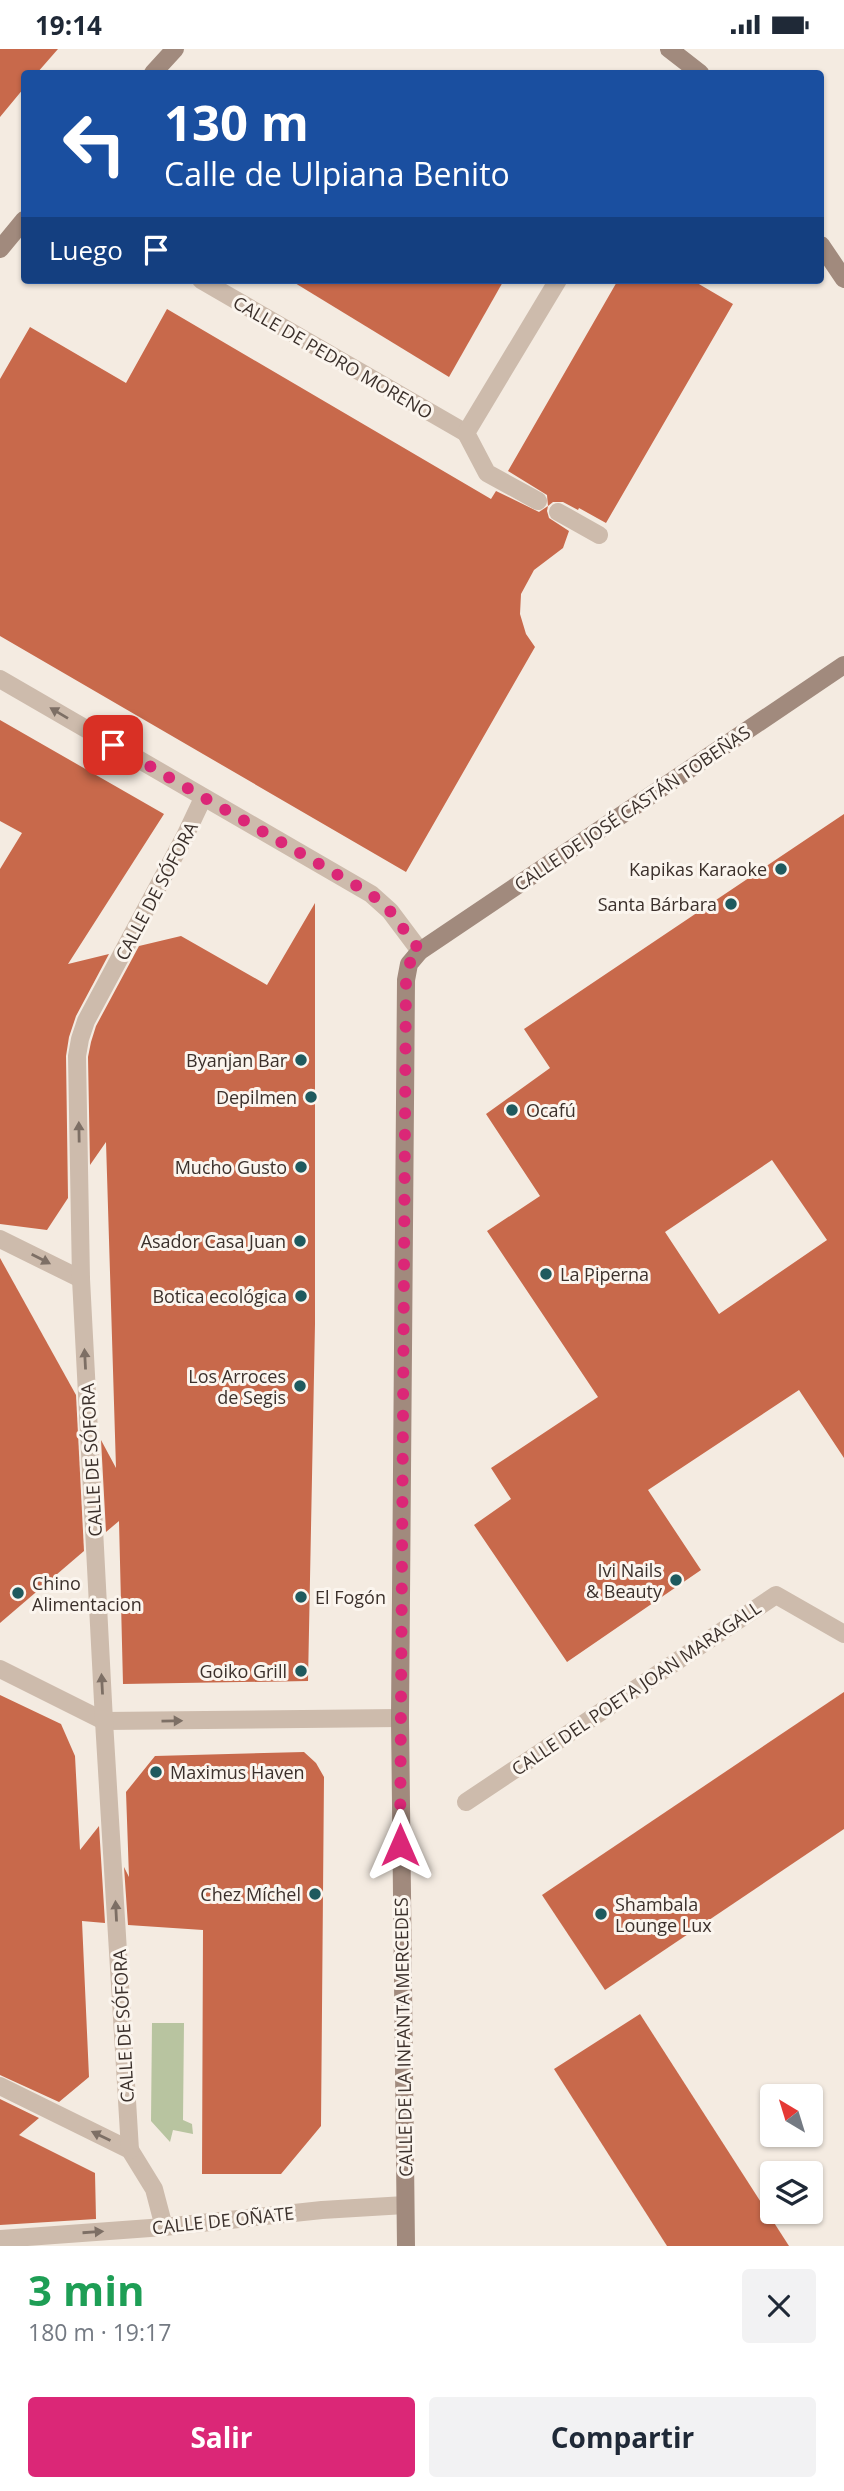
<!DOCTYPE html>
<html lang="es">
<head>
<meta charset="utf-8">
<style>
	body { margin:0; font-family:"Open Sans",sans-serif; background:#f2f2f3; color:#1f2937; height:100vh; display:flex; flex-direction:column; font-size:26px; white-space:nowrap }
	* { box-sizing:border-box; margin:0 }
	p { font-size:23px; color:#747a83 }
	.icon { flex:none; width:38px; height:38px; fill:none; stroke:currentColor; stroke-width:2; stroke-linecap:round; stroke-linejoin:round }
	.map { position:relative; height:2197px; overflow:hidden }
	.details { display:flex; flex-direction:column; background:#fff; flex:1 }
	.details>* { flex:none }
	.guide { position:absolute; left:21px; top:21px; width:803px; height:214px; border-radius:7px; box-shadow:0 2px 5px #0004; background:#1a4fa0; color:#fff; overflow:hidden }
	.needle { width:46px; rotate:322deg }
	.tools { position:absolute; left:760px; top:2035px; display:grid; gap:14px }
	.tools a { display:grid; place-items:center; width:63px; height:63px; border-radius:7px; background:#fff; box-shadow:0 2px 5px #0004; font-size:35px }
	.pin { position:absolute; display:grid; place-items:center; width:60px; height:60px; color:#fff; margin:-30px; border-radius:14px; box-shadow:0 4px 10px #0006 }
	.me { position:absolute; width:77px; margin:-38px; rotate:0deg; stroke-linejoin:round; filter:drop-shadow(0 0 5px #0008) }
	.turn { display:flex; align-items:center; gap:24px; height:147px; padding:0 28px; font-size:32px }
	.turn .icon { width:91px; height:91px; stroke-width:2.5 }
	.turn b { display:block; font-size:49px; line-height:60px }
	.then { display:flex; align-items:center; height:66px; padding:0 28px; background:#0003; gap:14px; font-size:26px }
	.round { display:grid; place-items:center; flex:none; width:74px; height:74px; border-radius:7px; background:#f2f2f3 }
	.overview { display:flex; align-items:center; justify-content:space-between; height:119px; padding:0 28px }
	h1 { font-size:42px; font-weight:700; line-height:52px; color:#1e9e55 }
	.button { display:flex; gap:14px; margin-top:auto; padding:14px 28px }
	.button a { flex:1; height:80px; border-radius:7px; background:#db2777; color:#fff; font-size:28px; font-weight:700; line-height:80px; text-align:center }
	.button a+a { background:#f2f2f3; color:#1f2937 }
	.status { display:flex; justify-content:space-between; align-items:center; height:49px; padding:0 35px; background:#fff; direction:ltr }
	.status svg { height:19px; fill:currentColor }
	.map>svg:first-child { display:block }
	.green { fill:#b8c4a0 }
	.building { fill:#c8694b; fill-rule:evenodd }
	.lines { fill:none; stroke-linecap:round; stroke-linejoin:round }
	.street { stroke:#cdbbac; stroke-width:18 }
	.secondary { stroke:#a18a7d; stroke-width:18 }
	.oneway { fill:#7d6f65 }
	.route { stroke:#db2777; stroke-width:12; stroke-dasharray:0 21.6 }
	.poi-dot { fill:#1f5a5e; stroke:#fbf5ee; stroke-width:2.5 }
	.labels { text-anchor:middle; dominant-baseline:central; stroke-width:6; stroke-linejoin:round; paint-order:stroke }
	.street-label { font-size:18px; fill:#3b302b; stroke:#fbf5ee }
	.poi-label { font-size:18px; fill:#3b302b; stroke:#fbf5ee; text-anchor:end }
</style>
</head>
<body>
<div class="status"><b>19:14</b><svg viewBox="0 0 49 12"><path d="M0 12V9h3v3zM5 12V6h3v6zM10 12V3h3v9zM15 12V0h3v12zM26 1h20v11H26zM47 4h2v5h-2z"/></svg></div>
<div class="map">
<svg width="844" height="2197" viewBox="0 0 844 2197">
	<rect width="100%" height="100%" fill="#f4ebe1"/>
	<polygon class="green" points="152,1974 184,1974 183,2071 192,2075 193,2085 173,2081 170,2093 151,2072"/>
	<g class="building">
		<polygon points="0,0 58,0 37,24 24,24 24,39 0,68"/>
		<polygon points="290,231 504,231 449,328"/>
		<polygon points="618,231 692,231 733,255 606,474 579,459 578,461 563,453 553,453 548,457 547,462 549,469 569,482 563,499 534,521 521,545 520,565 526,585 535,598 406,823 0,587 0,330 30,278 126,334 167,260 491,450 496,442 539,463 548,457 547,446 508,422"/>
		<polygon points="0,671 164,765 68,915 109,905 76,967 69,988 66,1007 68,1149 47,1181 0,1175 0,820 22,784 0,772"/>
		<path d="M 844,765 L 844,1409 L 799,1341 L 648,1441 L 701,1521 L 567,1613 L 474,1476 L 511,1450 L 491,1419 L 598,1348 L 487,1182 L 540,1147 L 486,1065 L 550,1019 L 524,980 ZM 772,1111 L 827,1191 L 719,1265 L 665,1183 Z"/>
		<polygon points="315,854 315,1275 308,1632 123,1635 119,1472 106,1483 101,1391 116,1419 106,1093 90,1116 88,1008 91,993 96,977 139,897 181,887 267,936"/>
		<polygon points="0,1209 76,1346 84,1502 0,1574"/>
		<polygon points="844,1643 844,1780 605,1941 542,1846"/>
		<polygon points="0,1646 61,1675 75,1707 80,1801 99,1777 105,1874 82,1872 89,2028 59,2053 0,2026"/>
		<polygon points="304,1703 316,1714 324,1728 321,2077 281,2125 202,2125 203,1881 128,1876 124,1818 129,1828 126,1743 155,1707"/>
		<polygon points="640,1965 789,2197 667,2197 554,2020"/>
		<polygon points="0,2050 39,2069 19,2086 95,2124 96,2170 0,2176"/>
	</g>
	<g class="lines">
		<g class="street">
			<polyline points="201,231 466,384"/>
			<polyline points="538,452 487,424 466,384 558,231"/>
			<polyline points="558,463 599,486"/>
			<polyline points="0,630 371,845 390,862 420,902"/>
			<polyline points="0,1190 81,1230"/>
			<polyline points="0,1620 104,1672 400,1669"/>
			<polyline points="466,1753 776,1546 844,1585"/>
			<polyline points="0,2037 130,2101 154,2140 164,2178"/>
			<polyline points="130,2101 104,1672 81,1230 77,1007 80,990 86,972 185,787 203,749"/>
			<polyline points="0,2190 164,2178 322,2161 405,2156"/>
		</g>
		<g class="secondary">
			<polyline points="669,0 700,24"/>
			<polyline points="153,24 175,0"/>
			<polyline points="821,196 844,230"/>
			<polyline points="0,200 24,171"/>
			<polyline points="406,2197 400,1669 406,931 409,915 420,902 844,616"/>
		</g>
	</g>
	<defs><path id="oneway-solid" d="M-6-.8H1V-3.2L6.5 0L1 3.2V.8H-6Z" transform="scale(1.75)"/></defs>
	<g class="oneway">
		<use href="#oneway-solid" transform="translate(59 664) rotate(-149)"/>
		<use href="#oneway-solid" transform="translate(79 1083) rotate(-91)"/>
		<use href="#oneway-solid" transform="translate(41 1210) rotate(27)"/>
		<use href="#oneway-solid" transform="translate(85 1310) rotate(-93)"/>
		<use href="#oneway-solid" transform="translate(102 1635) rotate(-93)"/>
		<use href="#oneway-solid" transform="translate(172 1672) rotate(-1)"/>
		<use href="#oneway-solid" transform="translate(116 1862) rotate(-93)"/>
		<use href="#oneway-solid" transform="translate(101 2087) rotate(-154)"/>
		<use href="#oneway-solid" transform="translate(93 2183) rotate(-4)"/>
	</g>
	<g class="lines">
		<polyline class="route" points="113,696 371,845 390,862 420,902 409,915 406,931 400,1796"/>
	</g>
	<g class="poi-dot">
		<circle cx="781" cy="820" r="7"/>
		<circle cx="731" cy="855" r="7"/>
		<circle cx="301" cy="1011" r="7"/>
		<circle cx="311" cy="1048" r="7"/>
		<circle cx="512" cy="1061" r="7"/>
		<circle cx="301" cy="1118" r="7"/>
		<circle cx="300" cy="1192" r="7"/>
		<circle cx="546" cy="1225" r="7"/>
		<circle cx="301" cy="1247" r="7"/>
		<circle cx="300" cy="1337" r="7"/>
		<circle cx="676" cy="1531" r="7"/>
		<circle cx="18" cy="1544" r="7"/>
		<circle cx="301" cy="1548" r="7"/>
		<circle cx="301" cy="1622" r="7"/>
		<circle cx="156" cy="1723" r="7"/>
		<circle cx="315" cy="1845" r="7"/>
		<circle cx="601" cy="1865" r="7"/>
	</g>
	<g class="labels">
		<g class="street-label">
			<text transform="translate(333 308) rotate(30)">CALLE DE PEDRO MORENO</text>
			<text transform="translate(632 759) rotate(-34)">CALLE DE JOSÉ CASTÁN TOBEÑAS</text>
			<text transform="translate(156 842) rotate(-62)">CALLE DE SÓFORA</text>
			<text transform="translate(91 1411) rotate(-93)">CALLE DE SÓFORA</text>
			<text transform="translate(636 1639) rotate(-34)">CALLE DEL POETA JOAN MARAGALL</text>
			<text transform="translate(123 1977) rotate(-93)">CALLE DE SÓFORA</text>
			<text transform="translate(403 1988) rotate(-91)">CALLE DE LA INFANTA MERCEDES</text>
			<text transform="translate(223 2171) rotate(-6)">CALLE DE OÑATE</text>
		</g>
		<g class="poi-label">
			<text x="767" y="820">Kapikas Karaoke</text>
			<text x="717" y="855">Santa Bárbara</text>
			<text x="287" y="1011">Byanjan Bar</text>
			<text x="297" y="1048">Depilmen</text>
			<text x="526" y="1061" text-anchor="start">Ocafú</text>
			<text x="287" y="1118">Mucho Gusto</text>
			<text x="286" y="1192">Asador Casa Juan</text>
			<text x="560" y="1225" text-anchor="start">La Piperna</text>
			<text x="287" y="1247">Botica ecológica</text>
			<text x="286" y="1327">Los Arroces<tspan x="286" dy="21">de Segis</tspan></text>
			<text x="662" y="1521">Ivi Nails<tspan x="662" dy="21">&amp; Beauty</tspan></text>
			<text x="32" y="1534" text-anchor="start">Chino<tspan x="32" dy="21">Alimentacion</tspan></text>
			<text x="315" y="1548" text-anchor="start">El Fogón</text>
			<text x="287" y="1622">Goiko Grill</text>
			<text x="170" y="1723" text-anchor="start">Maximus Haven</text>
			<text x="301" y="1845">Chez Míchel</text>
			<text x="615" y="1855" text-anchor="start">Shambala<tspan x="615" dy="21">Lounge Lux</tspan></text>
		</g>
	</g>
</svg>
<div class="tools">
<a><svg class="needle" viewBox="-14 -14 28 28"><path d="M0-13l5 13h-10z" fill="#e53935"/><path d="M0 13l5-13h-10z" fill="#747a83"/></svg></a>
<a><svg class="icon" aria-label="layers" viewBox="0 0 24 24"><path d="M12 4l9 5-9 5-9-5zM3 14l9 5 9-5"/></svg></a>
</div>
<div class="pin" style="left:113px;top:696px;background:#d93025"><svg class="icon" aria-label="arrive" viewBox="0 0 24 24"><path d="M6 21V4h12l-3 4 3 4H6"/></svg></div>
<svg class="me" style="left:400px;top:1796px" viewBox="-20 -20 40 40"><path d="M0-17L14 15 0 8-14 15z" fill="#db2777" stroke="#fff" stroke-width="4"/></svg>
<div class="guide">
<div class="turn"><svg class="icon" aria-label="left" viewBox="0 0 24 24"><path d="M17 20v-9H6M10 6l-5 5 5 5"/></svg><div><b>130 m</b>Calle de Ulpiana Benito</div></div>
<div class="then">Luego<svg class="icon" aria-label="arrive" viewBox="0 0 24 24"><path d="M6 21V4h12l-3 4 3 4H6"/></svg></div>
</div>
</div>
<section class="details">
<div class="overview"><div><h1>3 min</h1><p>180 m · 19:17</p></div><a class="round"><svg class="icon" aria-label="close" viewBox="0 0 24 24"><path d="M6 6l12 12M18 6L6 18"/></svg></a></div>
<div class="button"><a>Salir</a><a>Compartir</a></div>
</section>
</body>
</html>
